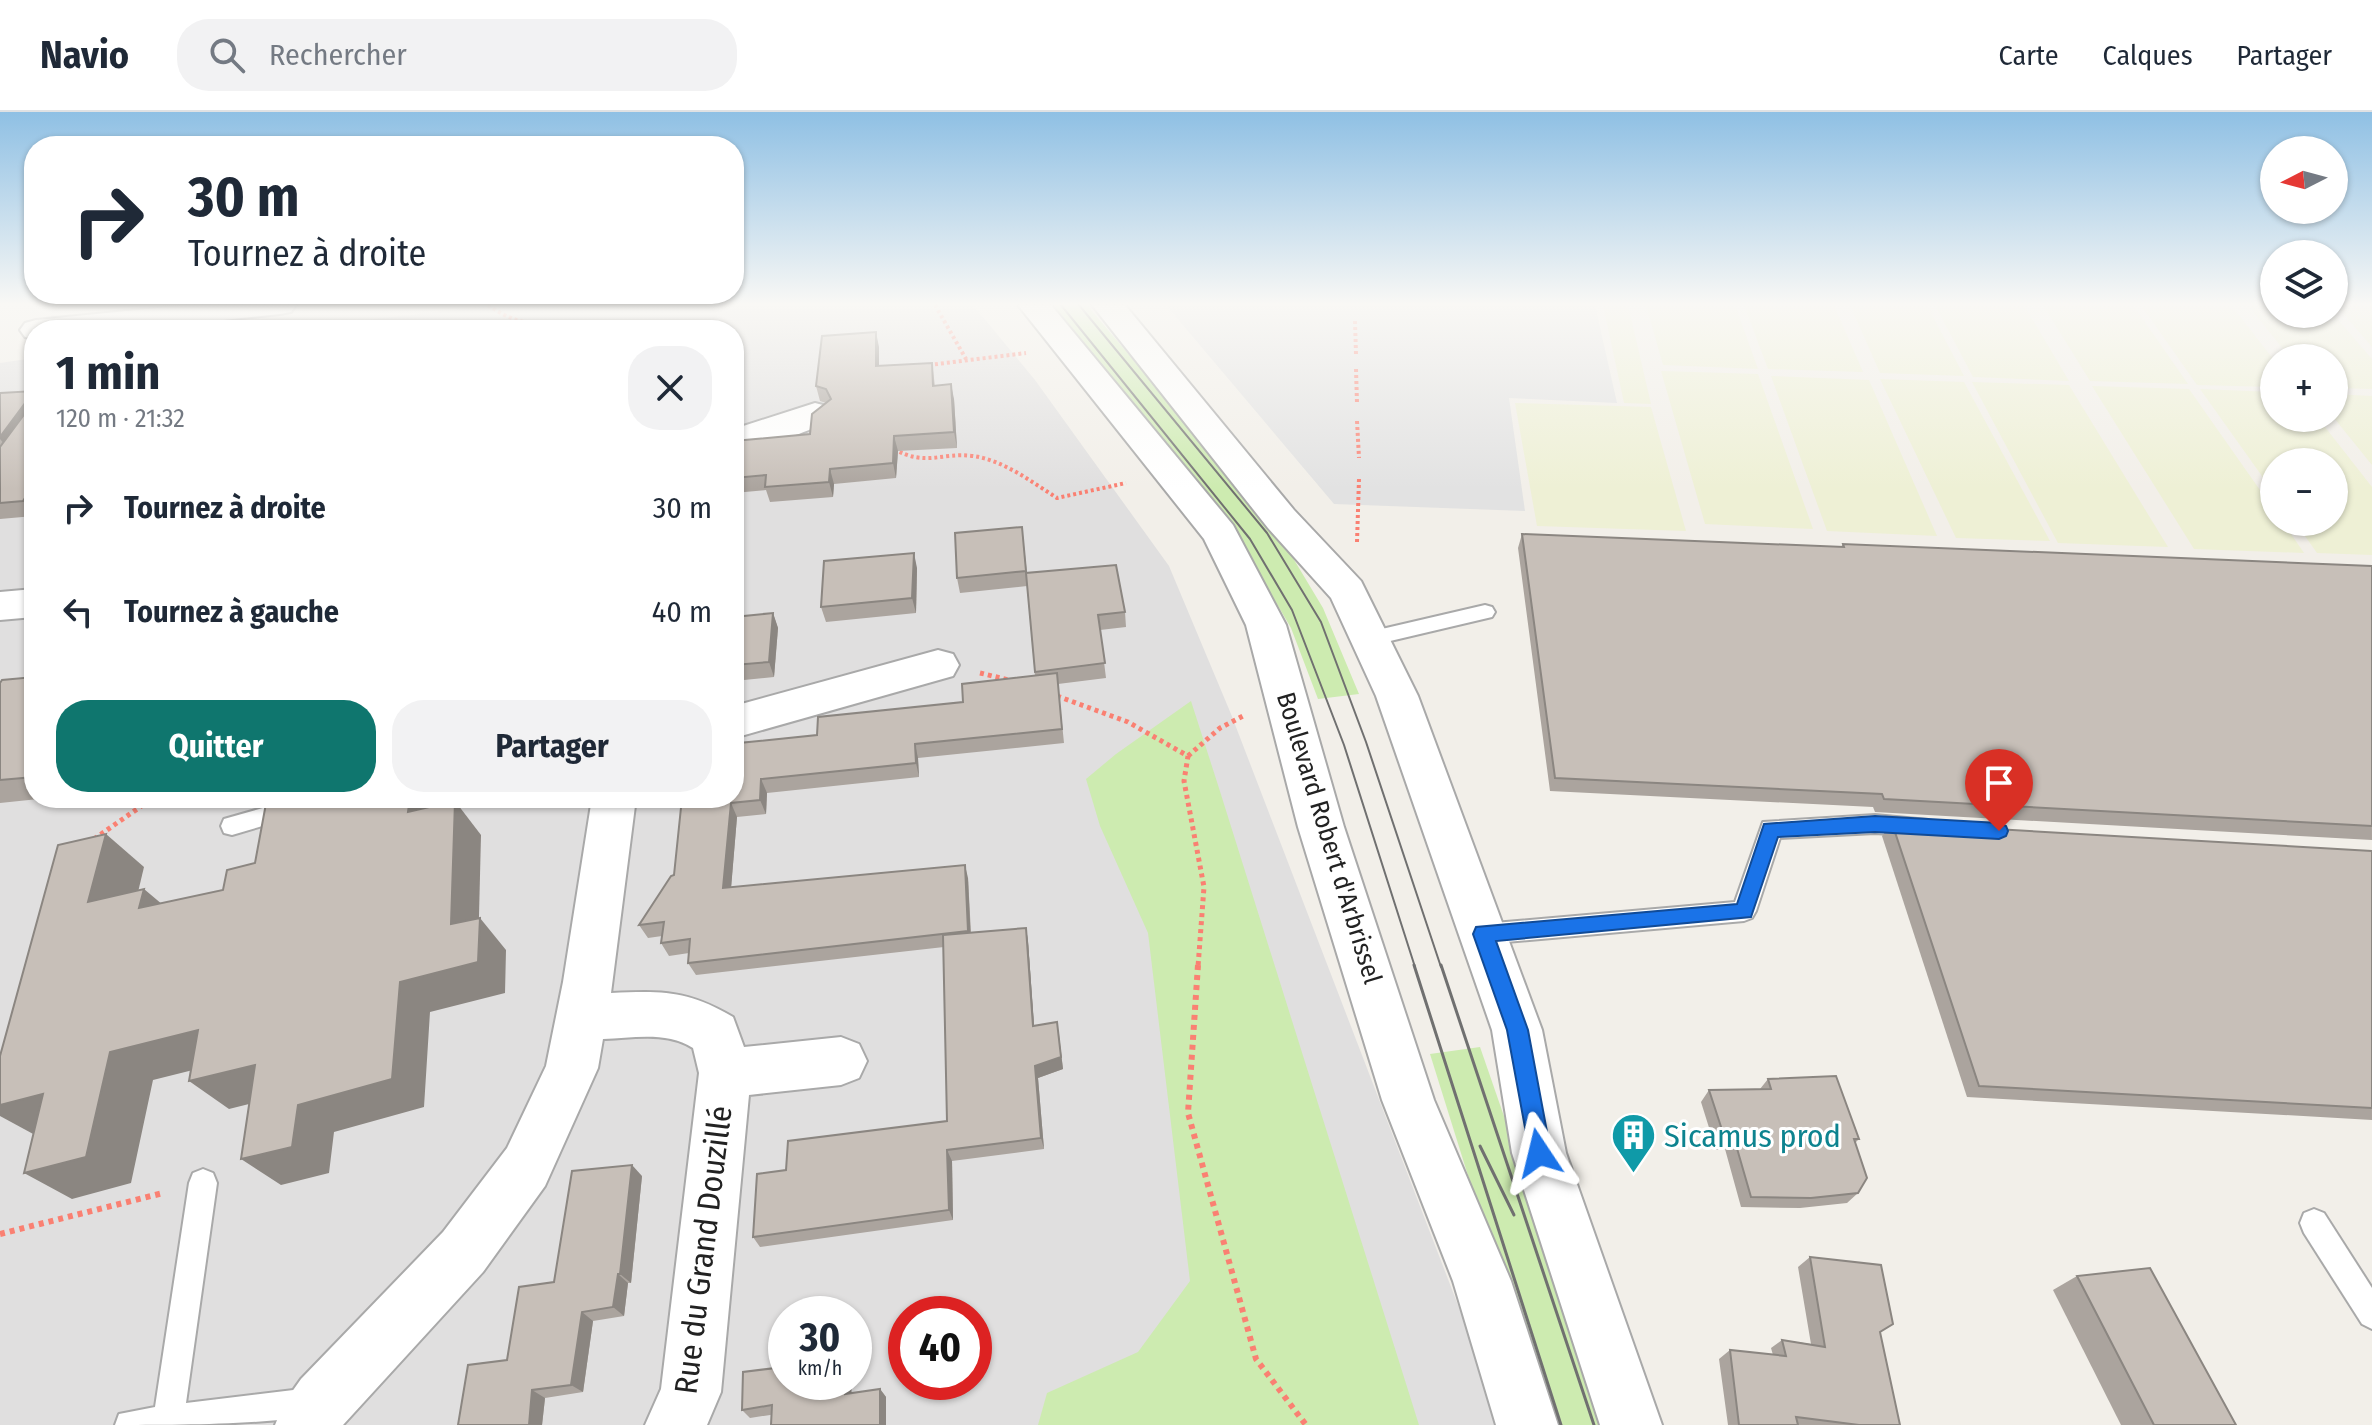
<!DOCTYPE html>
<html lang="fr">
<head>
<meta charset="utf-8">
<style>
	body { margin:0; font-family:"Fira Sans Condensed",sans-serif; background:#f2f2f3; color:#1f2937; height:100vh; display:flex; flex-direction:column; font-size:30px; white-space:nowrap }
	* { box-sizing:border-box; margin:0 }
	p { font-size:26px; color:#747a83 }
	.icon { flex:none; width:44px; height:44px; fill:none; stroke:currentColor; stroke-width:2; stroke-linecap:round; stroke-linejoin:round }
	.map { position:relative; flex:1; overflow:hidden }
	.drawer { position:absolute; left:24px; top:208px; width:720px; height:488px; display:flex; flex-direction:column; background:#fff; border-radius:32px; box-shadow:0 2px 6px #0004 }
	.drawer>* { flex:none }
	.top-card { position:absolute; left:24px; top:24px; width:720px; height:168px; border-radius:32px; box-shadow:0 2px 6px #0004; background:#fff; color:#1f2937; overflow:hidden }
	.needle { width:52px; rotate:264deg }
	.tools { position:absolute; left:2260px; top:24px; display:grid; gap:16px }
	.tools a { display:grid; place-items:center; width:88px; height:88px; border-radius:50%; background:#fff; box-shadow:0 2px 6px #0004; font-size:40px }
	.speed { position:absolute; left:768px; top:1184px; display:flex; gap:16px; font-size:40px; font-weight:700; text-align:center }
	.speed>* { display:grid; place-content:center; width:104px; height:104px; border-radius:50%; background:#fff; box-shadow:0 2px 6px #0004; line-height:1 }
	.speed small { font-size:20px; font-weight:400 }
	.speed .limit { border:12px solid #d22; background:#fff; color:#111 }
	.pin { position:absolute; display:grid; place-items:center; width:68px; height:68px; color:#fff; margin:-82px -34px; border-radius:50% 50% 50% 0; rotate:-45deg; box-shadow:0 0 8px #0007 }
	.pin .icon { rotate:45deg }
	.me { position:absolute; width:88px; margin:-44px; rotate:350deg; stroke-linejoin:round; filter:drop-shadow(0 0 6px #0008) }
	.turn { display:flex; align-items:center; gap:28px; height:168px; padding:0 32px; font-size:36px }
	.turn .icon { width:104px; height:104px; stroke-width:2.5 }
	.turn b { display:block; font-size:56px; line-height:68px }
	.round { display:grid; place-items:center; flex:none; width:84px; height:84px; border-radius:32px; background:#f2f2f3 }
	.head { display:flex; align-items:center; justify-content:space-between; height:136px; padding:0 32px }
	h1 { font-size:48px; font-weight:700; line-height:60px }
	.cta { display:flex; gap:16px; margin-top:auto; padding:16px 32px }
	.cta a { flex:1; height:92px; border-radius:32px; background:#0f766e; color:#fff; font-size:32px; font-weight:700; line-height:92px; text-align:center }
	.cta a+a { background:#f2f2f3; color:#1f2937 }
	ul { padding:0; list-style:none }
	li { display:flex; align-items:center; gap:24px; height:104px; padding:0 32px }
	li div { flex:1 }
	li b { display:block; font-size:30px }
	li em { font-style:normal }
	header { display:flex; align-items:center; gap:48px; box-sizing:border-box; height:112px; padding:0 40px; background:#fff; border-bottom:2px solid #e0e1e3 }
	header strong { font-size:38px }
	nav { display:flex; gap:44px; margin-inline-start:auto; font-size:28px }
	.search { width:560px; height:72px; background:#f2f2f3; display:flex; align-items:center; gap:20px; box-sizing:border-box; padding:0 28px; border-radius:32px; color:#747a83; font-size:30px }
	.map>svg:first-child { display:block }
	.residential { fill:#e0dfdf; fill-rule:evenodd }
	.farmland { fill:#eef0d5 }
	.grass { fill:#cdebb0 }
	.parking { fill:#e2e2e2 }
	.lines { fill:none; stroke-linecap:round; stroke-linejoin:round }
	.service-casing { stroke:#a9a9a9; stroke-width:4 }
	.minor-casing { stroke:#a9a9a9; stroke-width:4 }
	.tertiary-casing { stroke:#a9a9a9; stroke-width:4 }
	.path-far2 { stroke:#fa8072; stroke-width:4; stroke-dasharray:3 3; stroke-linecap:butt }
	.path-far1 { stroke:#fa8072; stroke-width:5; stroke-dasharray:4 4; stroke-linecap:butt }
	.path { stroke:#fa8072; stroke-width:6; stroke-dasharray:5 5; stroke-linecap:butt }
	.service { fill:#fff; fill-rule:evenodd }
	.minor { fill:#fff; fill-rule:evenodd }
	.tertiary { fill:#fff; fill-rule:evenodd }
	.tram-far1 { stroke:#707070; stroke-width:2 }
	.tram { stroke:#707070; stroke-width:3 }
	.wall { fill:#aba49e }
	.shaded-wall { fill:#8b8681 }
	.building { fill:#c7bfb8; stroke:#8b8681; stroke-width:2 }
	.route { fill:#1a73e8; stroke:#114b97; stroke-width:2 }
	.labels { text-anchor:middle; dominant-baseline:central; stroke-width:6; stroke-linejoin:round; paint-order:stroke }
	.street-label { font-size:26px; fill:#222; stroke:#fff }
	.near-culture-label { font-size:32px; fill:#0d838f; stroke:#fff; text-anchor:start }
	.near-street-label { font-size:32px; fill:#222; stroke:#fff }
</style>
</head>
<body>
<header>
<strong>Navio</strong>
<div class="search"><svg class="icon" aria-label="search" viewBox="0 0 24 24"><circle cx="10" cy="10" r="6"/><path d="M15 15l6 6"/></svg>Rechercher</div>
<nav><a>Carte</a><a>Calques</a><a>Partager</a></nav>
</header>
<div class="map">
<svg width="2372" height="1313" viewBox="0 0 2372 1313">
	<rect width="100%" height="100%" fill="#f2efe9"/>
	<path class="residential" d="M 497,193 L 973,193 L 1035,268 L 1169,454 L 1231,602 L 1504,1313 L 0,1313 L 0,251 L 34,246 L 34,686 L 734,686 L 734,218 L 279,218 ZM 786,1202 L 854,1202 L 854,1270 L 786,1270 ZM 906,1202 L 974,1202 L 974,1270 L 906,1270 Z"/>
	<g class="farmland">
		<polygon points="1603,193 1628,193 1651,292 1624,291"/>
		<polygon points="1646,193 1735,193 1758,257 1663,253"/>
		<polygon points="1744,193 1834,193 1863,260 1768,257"/>
		<polygon points="1850,193 1927,193 1964,264 1880,261"/>
		<polygon points="1935,193 2024,193 2069,269 1973,265"/>
		<polygon points="2043,193 2133,193 2188,272 2090,269"/>
		<polygon points="2141,193 2231,193 2274,248 2274,275 2197,273"/>
		<polygon points="2248,193 2274,193 2274,202 2333,202 2372,247 2372,277 2334,276 2334,246 2290,246"/>
		<polygon points="2336,193 2372,193 2372,235"/>
		<polygon points="1661,259 1758,262 1813,417 1705,412"/>
		<polygon points="1771,264 1869,268 1937,424 1827,419"/>
		<polygon points="1880,267 1964,270 2050,429 1956,426"/>
		<polygon points="1972,270 2069,273 2168,435 2058,431"/>
		<polygon points="2092,274 2189,277 2274,398 2274,410 2283,410 2304,441 2194,437"/>
		<polygon points="2200,277 2274,280 2274,306 2318,306 2372,375 2372,443 2317,441 2295,410 2334,410 2334,350 2274,350 2274,381"/>
		<polygon points="2334,282 2372,284 2372,353 2334,306"/>
		<polygon points="1515,291 1651,295 1686,419 1537,414"/>
	</g>
	<g class="grass">
		<polygon points="1051,193 1087,193 1228,360 1287,436 1323,496 1359,582 1318,587 1291,516 1238,426"/>
		<polygon points="1191,589 1218,673 1419,1313 1038,1313 1047,1281 1138,1240 1190,1169 1148,821 1100,714 1086,667 1116,642"/>
		<polygon points="1480,935 1611,1313 1546,1313 1430,942"/>
	</g>
	<polygon class="parking" points="1166,193 1595,193 1617,291 1509,286 1525,399 1334,392"/>
	<g class="lines">
		<defs>
			<g id="service">
				<polygon points="1485,493 1492,495 1495,500 1492,505 1369,534 1362,532 1359,527 1362,522 1369,520"/>
				<polygon points="298,686 340,686 337,692 232,723 224,721 221,714 224,707"/>
				<polygon points="1875,703 1928,708 1931,715 1928,722 1920,724 1875,721 1780,726 1756,799 1752,806 1744,809 1483,832 1474,829 1471,822 1474,815 1483,812 1735,790 1763,710"/>
				<path d="M 203,1057 L 213,1061 L 217,1071 L 186,1291 L 310,1276 L 321,1280 L 325,1291 L 321,1302 C 270,1313 171,1313 115,1313 L 119,1302 L 155,1295 L 189,1071 L 193,1061 Z"/>
				<polygon points="2314,1097 2324,1101 2372,1176 2372,1217 2362,1212 2304,1121 2300,1111 2304,1101"/>
			</g>
			<g id="minor">
				<path d="M 815,291 L 827,294 L 832,302 C 819,322 758,333 734,339 L 734,317 Z"/>
				<polygon points="34,477 34,505 0,508 0,480"/>
				<polygon points="938,538 953,542 959,553 953,564 734,626 734,594"/>
				<path d="M 592,686 L 636,686 L 611,881 C 663,879 687,878 733,905 L 744,935 L 841,925 L 859,932 L 867,949 L 859,966 L 841,973 L 749,983 L 721,1280 L 707,1313 L 645,1313 L 661,1277 L 699,961 L 693,936 C 667,919 633,926 603,927 L 598,956 L 545,1074 L 483,1160 L 343,1313 L 275,1313 L 284,1291 L 301,1267 L 443,1120 L 507,1036 L 546,954 L 563,870 Z"/>
			</g>
			<g id="tertiary">
				<polygon points="187,193 296,193 291,200 280,202 130,218 34,218 34,227 25,225 20,218 25,211 36,208"/>
				<polygon points="1018,193 1051,193 1233,413 1286,513 1344,715 1434,988 1511,1169 1558,1313 1496,1313 1453,1169 1382,988 1298,715 1246,513 1204,427"/>
				<polygon points="1092,193 1125,193 1294,398 1361,469 1418,584 1542,918 1566,1041 1662,1313 1600,1313 1512,1041 1492,918 1376,584 1331,486 1268,416"/>
			</g>
		</defs>
		<use href="#service" class="service-casing"/>
		<use href="#minor" class="minor-casing"/>
		<use href="#tertiary" class="tertiary-casing"/>
		<g class="path-far2">
			<path d="M 488,193 C 528,222 558,209 603,218"/>
			<polyline points="935,193 966,247"/>
			<polyline points="1355,209 1356,242"/>
			<polyline points="929,253 1026,241"/>
			<polyline points="1356,257 1357,291"/>
			<polyline points="1357,309 1359,346"/>
			<path d="M 894,337 C 926,355 941,340 973,344 C 1003,348 1032,370 1057,386 L 1126,371"/>
			<polyline points="1357,430 1359,367"/>
		</g>
		<g class="path-far1">
			<polyline points="980,561 1013,569"/>
			<polyline points="1057,584 1128,610 1188,644 1184,669 1204,775 1198,855"/>
			<polyline points="1188,644 1220,616 1243,604"/>
			<polyline points="94,727 153,686"/>
		</g>
		<g class="path">
			<polyline points="1198,853 1188,1001 1256,1247 1306,1313"/>
			<polyline points="0,1122 163,1081"/>
		</g>
		<use href="#service" class="service"/>
		<use href="#minor" class="minor"/>
		<use href="#tertiary" class="tertiary"/>
		<g class="tram-far1">
			<polyline points="1061,193 1250,427 1292,498 1344,633 1415,855"/>
			<polyline points="1079,193 1267,421 1321,510 1366,630 1441,855"/>
		</g>
		<g class="tram">
			<polyline points="1414,853 1561,1313"/>
			<polyline points="1441,853 1594,1313"/>
			<polyline points="1480,1034 1514,1103"/>
		</g>
	</g>
	<g class="wall">
		<polygon points="879,235 879,254 932,251 935,274 954,287 957,336 898,339 896,366 834,372 833,385 770,390 766,378 734,381 734,329 810,322 826,291 820,289 816,274"/>
		<polygon points="34,279 34,404 0,407 0,281"/>
		<polygon points="1022,415 1027,461 1125,500 1126,515 1100,518 1106,566 1058,572 1064,631 918,646 919,665 767,681 766,702 737,705 731,775 968,766 971,821 1026,816 1028,829 1034,913 1059,922 1063,957 1038,966 1044,1037 952,1049 953,1108 760,1135 753,1125 786,1058 947,1009 944,835 696,863 688,851 689,841 669,844 661,831 662,824 648,826 639,813 674,763 682,686 817,623 963,590 1035,564 1027,474 960,481 957,466"/>
		<polygon points="1522,422 1841,435 1843,432 2372,454 2372,728 1875,700 1873,695 1550,679 1518,436"/>
		<polygon points="917,456 916,501 826,510 821,495"/>
		<polygon points="773,501 778,516 774,565 734,569 734,505"/>
		<polygon points="34,565 34,686 48,686 0,691 0,571"/>
		<polygon points="1892,711 2372,739 2372,1008 1967,985 1882,724"/>
		<polygon points="1768,967 1859,1027 1855,1031 1858,1081 1847,1091 1800,1096 1741,1095 1725,1037 1716,1038 1701,990 1709,978 1760,977"/>
		<polygon points="642,1064 631,1171 628,1171 624,1204 593,1209 583,1280 545,1286 542,1313 458,1313"/>
		<polygon points="1810,1145 1880,1220 1900,1313 1728,1313 1719,1247 1730,1238 1773,1243 1771,1236 1782,1228 1811,1232 1798,1155"/>
		<polygon points="2077,1164 2236,1313 2121,1313 2053,1178"/>
		<polygon points="880,1277 886,1285 750,1306 742,1298"/>
	</g>
	<g class="shaded-wall">
		<polygon points="876,220 879,235 879,270 876,254"/>
		<polygon points="951,272 954,287 957,336 954,320"/>
		<polygon points="34,279 34,310 12,341 0,327 0,325"/>
		<polygon points="894,324 898,339 896,366 893,351"/>
		<polygon points="830,357 834,372 833,385 829,370"/>
		<polygon points="34,372 34,401 23,389"/>
		<polygon points="914,441 917,456 916,501 912,486"/>
		<polygon points="773,501 778,516 774,565 769,550"/>
		<polygon points="915,632 918,646 919,665 916,651"/>
		<polygon points="761,667 767,681 766,702 760,688"/>
		<polygon points="410,686 438,686 436,734 408,700"/>
		<polygon points="455,689 481,723 478,844 451,812"/>
		<polygon points="731,691 737,705 730,789 723,776"/>
		<polygon points="106,722 144,755 128,822 88,790"/>
		<polygon points="965,753 968,766 971,832 968,819"/>
		<polygon points="144,777 182,809 139,796"/>
		<polygon points="480,806 506,838 505,881 430,900 424,995 334,1020 329,1061 281,1073 241,1047 298,993 400,870"/>
		<polygon points="1026,816 1028,829 1035,926 1033,914"/>
		<polygon points="1057,910 1063,957 1038,966 1044,1037 1041,1026 1035,954"/>
		<polygon points="198,918 237,947 153,968 131,1071 72,1087 24,1061 110,940"/>
		<polygon points="255,953 292,981 229,997 189,969"/>
		<polygon points="43,982 35,1023 0,1004 0,993"/>
		<polygon points="947,1038 952,1049 953,1108 949,1098"/>
		<polygon points="632,1053 642,1064 631,1171 620,1162"/>
		<polygon points="618,1162 628,1171 624,1204 613,1195"/>
		<polygon points="582,1200 593,1209 583,1280 571,1273"/>
		<polygon points="845,1270 852,1270 851,1289 845,1282"/>
		<polygon points="880,1277 886,1285 886,1313 880,1313"/>
		<polygon points="532,1278 545,1286 542,1313 529,1313"/>
	</g>
	<g class="building">
		<polygon points="876,220 876,254 932,251 933,274 951,272 954,320 894,324 893,351 830,357 829,370 765,375 766,363 734,366 734,329 810,322 812,302 831,287 826,277 816,274 822,224"/>
		<polygon points="34,279 0,325 0,281"/>
		<polygon points="34,295 34,372 23,389 0,391 0,335 29,296"/>
		<polygon points="1022,415 1026,459 957,466 955,421"/>
		<polygon points="1522,422 1844,435 1843,432 2372,454 2372,714 1884,687 1882,682 1555,666"/>
		<polygon points="914,441 912,486 821,495 824,449"/>
		<polygon points="1116,453 1125,500 1098,503 1105,551 1035,560 1026,461"/>
		<polygon points="773,501 769,550 734,553 734,505"/>
		<polygon points="1057,561 1062,617 915,632 916,651 761,667 760,688 731,691 723,776 965,753 968,819 688,851 690,827 661,831 664,810 639,813 671,764 674,763 682,686 734,686 734,651 736,651 739,631 817,623 818,605 963,590 962,572"/>
		<polygon points="34,565 34,665 0,668 0,571 2,568"/>
		<polygon points="267,686 410,686 408,700 455,689 451,812 480,806 478,850 400,870 392,967 298,993 292,1035 241,1047 255,953 189,969 198,918 110,940 86,1045 24,1061 43,982 0,993 0,944 58,733 106,722 88,790 144,777 139,796 223,778 227,758 255,751"/>
		<polygon points="1892,711 2372,739 2372,996 1979,974"/>
		<polygon points="1026,816 1033,914 1057,910 1061,945 1035,954 1041,1026 947,1038 949,1098 753,1125 757,1062 786,1058 788,1029 947,1009 943,823"/>
		<polygon points="1836,964 1859,1027 1854,1027 1867,1066 1858,1081 1811,1086 1751,1085 1734,1026 1725,1027 1709,978 1771,977 1768,967"/>
		<polygon points="632,1053 620,1162 618,1162 613,1195 582,1200 571,1273 532,1278 529,1313 458,1313 468,1253 507,1248 519,1175 554,1170 572,1059"/>
		<polygon points="1810,1145 1881,1153 1893,1212 1880,1220 1900,1313 1859,1313 1796,1305 1798,1313 1739,1313 1730,1238 1786,1244 1782,1228 1825,1235"/>
		<polygon points="2150,1156 2236,1313 2154,1313 2077,1164"/>
		<polygon points="786,1216 786,1270 845,1270 845,1282 880,1277 880,1313 771,1313 772,1293 742,1298 743,1260 775,1256 776,1218"/>
	</g>
	<linearGradient id="sky" x2="0" y2="1"><stop stop-color="#8fc0e4"/><stop offset="0.51" stop-color="#f9f8f5"/><stop offset="1" stop-color="#f9f8f5" stop-opacity="0"/></linearGradient>
	<rect width="2372" height="377" fill="url(#sky)"/>
	<polygon class="route" points="1875,704 1999,711 2006,714 2008,719 2006,724 1999,727 1875,720 1778,725 1751,805 1496,829 1528,918 1551,1041 1547,1048 1539,1052 1531,1048 1507,918 1473,822 1476,815 1737,792 1764,712"/>
	<defs>
		<symbol id="building-pin" viewBox="-11 -11 22 30"><path d="M0 17L-7.5 6A9.5 9.5 0 1 1 7.5 6Z" fill="#0f9aa8" stroke="#fff"/><path d="M-4-6H4V6H1V3H-1V6H-4ZM-2.5-4.3h1.7v1.8h-1.7ZM.8-4.3h1.7v1.8H.8ZM-2.5-1h1.7V.8h-1.7ZM.8-1h1.7V.8H.8Z" fill="#fff"/></symbol>
	</defs>
	<g fill-rule="evenodd">
		<use href="#building-pin" x="1608" y="998" width="51" height="69"/>
	</g>
	<g class="labels">
		<g class="street-label">
			<text transform="translate(1329 726) rotate(73)">Boulevard Robert d'Arbrissel</text>
		</g>
		<g class="near-culture-label">
			<text x="1664" y="1024">Sicamus prod</text>
		</g>
		<g class="near-street-label">
			<text transform="translate(703 1138) rotate(-83)">Rue du Grand Douzillé</text>
		</g>
	</g>
</svg>
<div class="tools">
<a><svg class="needle" viewBox="-14 -14 28 28"><path d="M0-13l5 13h-10z" fill="#e53935"/><path d="M0 13l5-13h-10z" fill="#747a83"/></svg></a>
<a><svg class="icon" aria-label="layers" viewBox="0 0 24 24"><path d="M12 4l9 5-9 5-9-5zM3 14l9 5 9-5"/></svg></a>
<a>+</a>
<a>−</a>
</div>
<div class="speed"><div>30<small>km/h</small></div><div class="limit">40</div></div>
<div class="pin" style="left:1999px;top:719px;background:#d93025"><svg class="icon" aria-label="arrive" viewBox="0 0 24 24"><path d="M6 21V4h12l-3 4 3 4H6"/></svg></div>
<svg class="me" style="left:1539px;top:1041px" viewBox="-20 -20 40 40"><path d="M0-17L14 15 0 8-14 15z" fill="#1a73e8" stroke="#fff" stroke-width="4"/></svg>
<div class="top-card">
<div class="turn"><svg class="icon" aria-label="right" viewBox="0 0 24 24"><path d="M7 20v-9h11M14 6l5 5-5 5"/></svg><div><b>30 m</b>Tournez à droite</div></div>
</div>
<section class="drawer">
<div class="head"><div><h1>1 min</h1><p>120 m · 21:32</p></div><a class="round"><svg class="icon" aria-label="close" viewBox="0 0 24 24"><path d="M6 6l12 12M18 6L6 18"/></svg></a></div>
<ul>
<li><svg class="icon" aria-label="right" viewBox="0 0 24 24"><path d="M7 20v-9h11M14 6l5 5-5 5"/></svg><div><b>Tournez à droite</b></div><em>30 m</em></li>
<li><svg class="icon" aria-label="left" viewBox="0 0 24 24"><path d="M17 20v-9H6M10 6l-5 5 5 5"/></svg><div><b>Tournez à gauche</b></div><em>40 m</em></li>
</ul>
<div class="cta"><a>Quitter</a><a>Partager</a></div>
</section>
</div>
</body>
</html>
